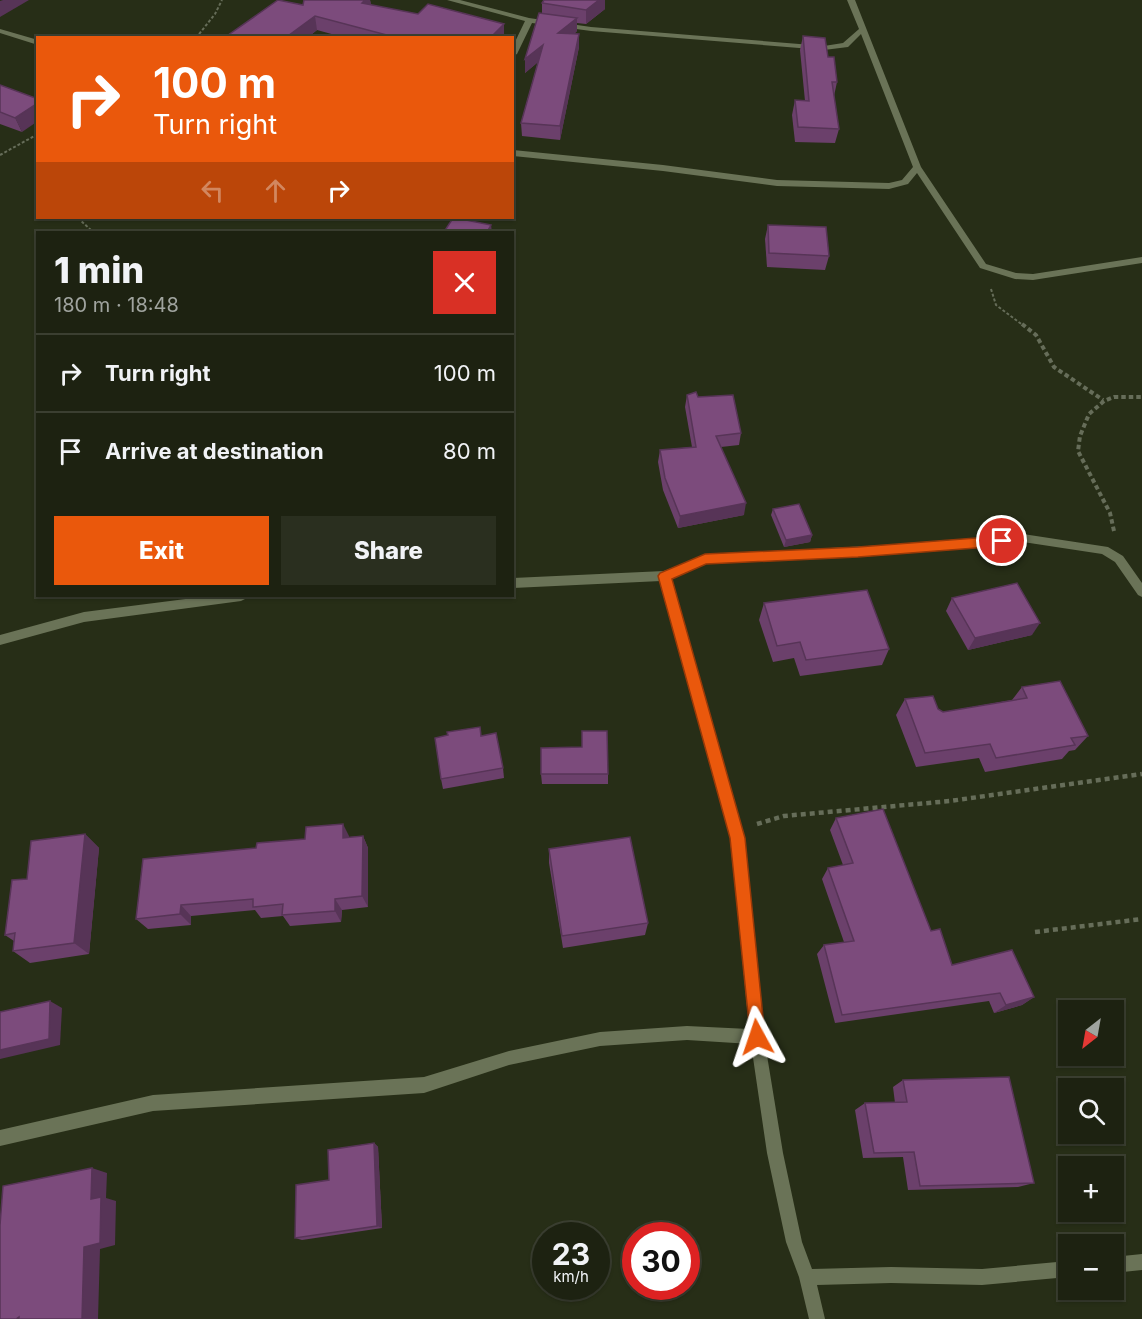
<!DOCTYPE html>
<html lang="en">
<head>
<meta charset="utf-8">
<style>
	body { margin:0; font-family:Inter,sans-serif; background:#2a2f1f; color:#f1f3f6; height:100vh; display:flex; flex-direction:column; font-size:22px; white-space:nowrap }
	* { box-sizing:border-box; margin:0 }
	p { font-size:20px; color:#a0a49f }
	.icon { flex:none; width:33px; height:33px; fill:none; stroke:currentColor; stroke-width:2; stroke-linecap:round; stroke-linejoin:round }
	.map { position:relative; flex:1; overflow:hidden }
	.drawer { position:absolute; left:36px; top:231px; width:478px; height:366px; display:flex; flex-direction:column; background:#1d2211; border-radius:0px; box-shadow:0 2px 4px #0004,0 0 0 2px #3b3f31 }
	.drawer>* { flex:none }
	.banner { position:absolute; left:36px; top:36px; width:478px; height:183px; border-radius:0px; box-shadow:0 2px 4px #0004,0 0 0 2px #3b3f31; background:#ea580c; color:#fff; overflow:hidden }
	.needle { width:39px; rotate:211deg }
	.buttons { position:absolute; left:1058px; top:1000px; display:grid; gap:12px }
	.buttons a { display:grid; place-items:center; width:66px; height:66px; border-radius:0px; background:#1d2211; box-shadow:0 2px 4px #0004,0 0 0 2px #3b3f31; font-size:30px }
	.speed { position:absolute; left:532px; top:1222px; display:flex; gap:12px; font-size:30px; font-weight:700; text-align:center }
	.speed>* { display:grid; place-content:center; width:78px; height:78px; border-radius:50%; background:#1d2211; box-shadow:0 2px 4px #0004,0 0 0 2px #3b3f31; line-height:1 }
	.speed small { font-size:15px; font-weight:400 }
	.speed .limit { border:9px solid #d22; background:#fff; color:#111 }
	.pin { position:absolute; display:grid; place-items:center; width:51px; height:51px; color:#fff; margin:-26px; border:3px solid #fff; border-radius:50%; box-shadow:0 2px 6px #0007 }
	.me { position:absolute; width:66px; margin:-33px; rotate:355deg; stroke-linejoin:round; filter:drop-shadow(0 0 4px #0008) }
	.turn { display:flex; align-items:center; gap:21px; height:126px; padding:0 18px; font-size:27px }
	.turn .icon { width:78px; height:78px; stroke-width:2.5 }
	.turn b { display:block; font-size:42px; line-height:51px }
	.lanes { display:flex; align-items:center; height:57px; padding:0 18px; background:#0003; justify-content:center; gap:30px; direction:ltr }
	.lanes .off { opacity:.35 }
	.round { display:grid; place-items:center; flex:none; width:63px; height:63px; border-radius:0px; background:#2a2f1f }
	.headline { display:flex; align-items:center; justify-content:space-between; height:102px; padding:0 18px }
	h1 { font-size:36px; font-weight:800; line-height:45px }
	.cta { display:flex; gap:12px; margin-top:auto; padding:12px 18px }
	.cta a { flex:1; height:69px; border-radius:0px; background:#ea580c; color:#fff; font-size:24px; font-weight:800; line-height:69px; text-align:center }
	.cta a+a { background:#2a2f1f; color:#f1f3f6 }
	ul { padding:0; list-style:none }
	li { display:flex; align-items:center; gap:18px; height:78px; padding:0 18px; border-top:2px solid #3b3f31 }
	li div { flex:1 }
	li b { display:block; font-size:22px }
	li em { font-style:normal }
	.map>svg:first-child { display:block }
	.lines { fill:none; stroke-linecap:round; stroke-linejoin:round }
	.path-far2 { stroke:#666d59; stroke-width:2; stroke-dasharray:3 2; stroke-linecap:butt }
	.path-far1 { stroke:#666d59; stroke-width:4; stroke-dasharray:4.5 3; stroke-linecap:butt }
	.path { stroke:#666d59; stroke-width:4.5; stroke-dasharray:5 4; stroke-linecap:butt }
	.street { fill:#6a7357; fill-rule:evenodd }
	.wall { fill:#6b406b }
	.shaded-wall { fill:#573457 }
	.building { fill:#7c4b7c; stroke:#573457; stroke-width:1.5 }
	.route { fill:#ea580c; stroke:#983908; stroke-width:1.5 }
</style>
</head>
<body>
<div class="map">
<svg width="1142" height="1319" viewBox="0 0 1142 1319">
	<rect width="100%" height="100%" fill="#272e17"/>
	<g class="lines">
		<g class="path-far2">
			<polyline points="196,38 215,14 222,0"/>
			<polyline points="0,155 38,134"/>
			<polyline points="78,218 93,232"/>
			<polyline points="991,289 996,305 1024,326"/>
		</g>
		<g class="path-far1">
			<polyline points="1022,324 1036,335 1054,367 1103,400"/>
			<polyline points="1114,531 1110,513 1078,451 1080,436 1089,414 1104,401 1114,397 1142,397"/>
		</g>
		<g class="path">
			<polyline points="757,824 784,816 950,801 1142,774"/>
			<polyline points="1035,932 1142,919"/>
		</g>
		<g class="street">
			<polygon points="447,0 460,0 529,18 591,27 824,46 843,43 859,29 847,0 855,0 921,167 986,264 1016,273 1033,274 1142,257 1142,263 1033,280 1015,279 980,268 917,173 908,184 889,189 777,186 663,171 513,156 513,150 663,165 777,180 889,183 902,180 913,167 861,34 848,47 824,50 591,31 532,23 517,54 513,56 513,46 525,21"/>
			<polygon points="0,29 38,40 38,45 0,33"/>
			<polygon points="1023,534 1108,547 1123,556 1142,583 1142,597 1138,595 1115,562 1102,554 1023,542 959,549 706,563 671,578 745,839 764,1037 783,1153 802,1242 812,1269 891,1267 982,1269 1068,1261 1068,1277 982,1285 891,1283 817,1285 825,1319 809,1319 799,1277 786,1242 767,1153 751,1044 687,1040 600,1046 509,1065 424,1093 153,1111 0,1146 0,1130 153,1095 424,1077 509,1051 600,1032 687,1026 749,1029 731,839 661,581 513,588 513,578 664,571 705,555 959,541"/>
			<polygon points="209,596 247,596 245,599 241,601 84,622 0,645 0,635 84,612"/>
			<polygon points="1142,1254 1142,1270 1113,1273 1113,1257"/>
		</g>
	</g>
	<g class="wall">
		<polygon points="304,0 370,0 371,5 418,14 504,24 504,38 346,38 317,30 307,38 224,38 303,5"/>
		<polygon points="542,3 605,9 586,24 577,23 577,31 574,34 579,47 560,140 522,136 521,123 538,62 525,73 525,59 542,13"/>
		<polygon points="803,36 828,57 837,82 834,96 839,129 835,143 795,142 792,115 795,100 805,101 800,50"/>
		<polygon points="0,85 22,132 0,124"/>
		<polygon points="768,225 829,256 825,270 767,267 765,239"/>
		<polygon points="687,395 698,397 741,433 739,445 721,447 744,515 678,528 663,490 658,462 660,450 692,447 685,407"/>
		<polygon points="773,509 812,535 810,542 784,547 771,515"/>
		<polygon points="952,598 1032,635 968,650 946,611"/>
		<polygon points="764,603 889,649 882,665 800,676 794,658 773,662 759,620"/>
		<polygon points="1022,687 1088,736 1075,750 1069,751 1062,759 985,772 979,758 916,767 896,715 905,699 938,709 943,712 1012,700"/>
		<polygon points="582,731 608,774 608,784 542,784 541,774 582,747"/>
		<polygon points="481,736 503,768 504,778 443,789 441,779"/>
		<polygon points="836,818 931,931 952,965 1034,997 1022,1005 994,1013 989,1001 835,1023 817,954 824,945 844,942 822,879 828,868 843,865 830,830"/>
		<polygon points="85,834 99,848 89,954 30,963 13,951 14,941 5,935 27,879"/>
		<polygon points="349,836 349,837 363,836 368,848 368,907 342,910 341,922 290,926 283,916 261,918 255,910 191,916 191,925 148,929 136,919 256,848"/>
		<polygon points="549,849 648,923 645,935 563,948 549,863"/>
		<polygon points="903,1080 1034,1183 1018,1187 908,1190 903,1157 863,1158 855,1110 865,1103 895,1103 893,1087"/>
		<polygon points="374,1143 378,1147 382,1228 302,1240 295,1238 329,1180"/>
	</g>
	<g class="shaded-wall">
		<polygon points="3,0 29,0 0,17 0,1"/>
		<polygon points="365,0 370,0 372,9 362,3"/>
		<polygon points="596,0 605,0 605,9 586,24 586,10"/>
		<polygon points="315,16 317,30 307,38 285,38"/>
		<polygon points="577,18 577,31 558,46 558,33"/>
		<polygon points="504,24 504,38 490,38"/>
		<polygon points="579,34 579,47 560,140 560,126"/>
		<polygon points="543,45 543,58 525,73 525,59"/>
		<polygon points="38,103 38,121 22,132 15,118"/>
		<polygon points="491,225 492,232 487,232"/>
		<polygon points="746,503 744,515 678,528 680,516"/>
		<polygon points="812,535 810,542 784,547 786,540"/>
		<polygon points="1040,623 1032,635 968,650 975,638"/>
		<polygon points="343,824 349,836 349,850 343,838"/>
		<polygon points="85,834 99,848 89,954 74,943"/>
		<polygon points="363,836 368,848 368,907 362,896"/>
		<polygon points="335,899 342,910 341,922 335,911"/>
		<polygon points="181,905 191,916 191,925 180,914"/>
		<polygon points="1034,997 1022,1005 994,1013 1006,1005"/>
		<polygon points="50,1001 62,1008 60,1045 0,1059 0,1050"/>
		<polygon points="374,1143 378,1147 382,1228 377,1226"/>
		<polygon points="92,1168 107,1173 106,1198 116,1201 115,1245 100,1249 98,1319 82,1319 84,1247 91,1199"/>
	</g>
	<g class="building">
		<polygon points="278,0 303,5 304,0 365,0 362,3 418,14 428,4 504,24 490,38 398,38 315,16 285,38 224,38"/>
		<polygon points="544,0 599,0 586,10 542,3"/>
		<polygon points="539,13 577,18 558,33 579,34 560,126 521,123 543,45 525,59"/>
		<polygon points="803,36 825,38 828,57 834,57 837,82 832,82 839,129 798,127 795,100 809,101"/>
		<polygon points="0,85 38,99 38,103 15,118 0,112"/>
		<polygon points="453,218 456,218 491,225 487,232 444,232"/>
		<polygon points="768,225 826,227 829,256 769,253"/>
		<polygon points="696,392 698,397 733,395 741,433 716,436 746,503 680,516 665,478 660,450 696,447 687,395"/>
		<polygon points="799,504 812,535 786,540 773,509"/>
		<polygon points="1017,583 1040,623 975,638 952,598"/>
		<polygon points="867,590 889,649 806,660 800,642 777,646 764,603"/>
		<polygon points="1060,681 1088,736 1071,738 1075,745 996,758 990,744 925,753 905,699 933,696 938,709 943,712 1027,698 1022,687"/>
		<polygon points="480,727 481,736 496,733 503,768 441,779 435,738 448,735 447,732"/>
		<polygon points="582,731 607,731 608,774 541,774 541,748 582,747"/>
		<polygon points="883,809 931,931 940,929 952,965 1012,950 1034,997 1006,1005 1000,993 842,1015 824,945 854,941 828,868 853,863 836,818"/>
		<polygon points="343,824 343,838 363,836 362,896 335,899 335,911 282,915 283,904 253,907 253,899 181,905 180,914 136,919 143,859 256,848 257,843 305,839 306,827"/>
		<polygon points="85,834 74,943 13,951 15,933 5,935 12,880 27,879 31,841"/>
		<polygon points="630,837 648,923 562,936 549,849"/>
		<polygon points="50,1001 49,1039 0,1050 0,1012"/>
		<polygon points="1009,1077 1034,1183 920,1186 914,1152 874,1153 865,1103 907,1102 903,1080"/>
		<polygon points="374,1143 377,1226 295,1238 296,1185 329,1180 328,1150"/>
		<polygon points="92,1168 91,1199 101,1197 100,1243 84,1247 82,1319 19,1319 19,1317 16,1319 0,1319 0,1225 3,1186"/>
	</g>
	<polygon class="route" points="1002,536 1008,541 1002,546 858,557 706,564 672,579 745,838 765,1037 763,1043 757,1045 751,1043 730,838 658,576 660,573 705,554 858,547"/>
</svg>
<div class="buttons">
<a><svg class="needle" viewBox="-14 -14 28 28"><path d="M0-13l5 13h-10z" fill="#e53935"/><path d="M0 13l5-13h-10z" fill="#a0a49f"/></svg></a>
<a><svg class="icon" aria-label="search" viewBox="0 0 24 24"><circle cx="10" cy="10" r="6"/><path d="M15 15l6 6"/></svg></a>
<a>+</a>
<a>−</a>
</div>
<div class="speed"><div>23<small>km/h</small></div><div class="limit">30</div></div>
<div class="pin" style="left:1002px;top:541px;background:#d93025"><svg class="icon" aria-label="arrive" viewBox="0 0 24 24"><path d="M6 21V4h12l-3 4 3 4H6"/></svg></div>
<svg class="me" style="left:757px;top:1037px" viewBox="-20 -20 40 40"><path d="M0-17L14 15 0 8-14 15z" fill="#ea580c" stroke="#fff" stroke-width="4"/></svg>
<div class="banner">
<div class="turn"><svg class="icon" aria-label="right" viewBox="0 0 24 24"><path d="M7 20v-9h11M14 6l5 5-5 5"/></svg><div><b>100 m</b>Turn right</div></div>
<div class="lanes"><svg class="icon off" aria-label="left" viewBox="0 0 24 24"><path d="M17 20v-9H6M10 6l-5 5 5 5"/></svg><svg class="icon off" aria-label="ahead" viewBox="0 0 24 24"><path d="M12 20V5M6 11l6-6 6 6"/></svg><svg class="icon" aria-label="right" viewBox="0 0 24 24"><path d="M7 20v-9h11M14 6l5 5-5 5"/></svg></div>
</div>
<section class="drawer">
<div class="headline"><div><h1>1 min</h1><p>180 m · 18:48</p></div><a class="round" style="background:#d93025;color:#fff"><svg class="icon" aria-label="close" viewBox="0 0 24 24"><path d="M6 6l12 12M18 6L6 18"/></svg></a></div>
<ul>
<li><svg class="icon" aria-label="right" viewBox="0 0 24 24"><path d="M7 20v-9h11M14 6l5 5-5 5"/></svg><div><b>Turn right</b></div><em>100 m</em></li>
<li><svg class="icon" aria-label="arrive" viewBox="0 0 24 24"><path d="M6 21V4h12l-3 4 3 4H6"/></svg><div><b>Arrive at destination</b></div><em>80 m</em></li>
</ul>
<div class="cta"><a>Exit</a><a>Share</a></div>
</section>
</div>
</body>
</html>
